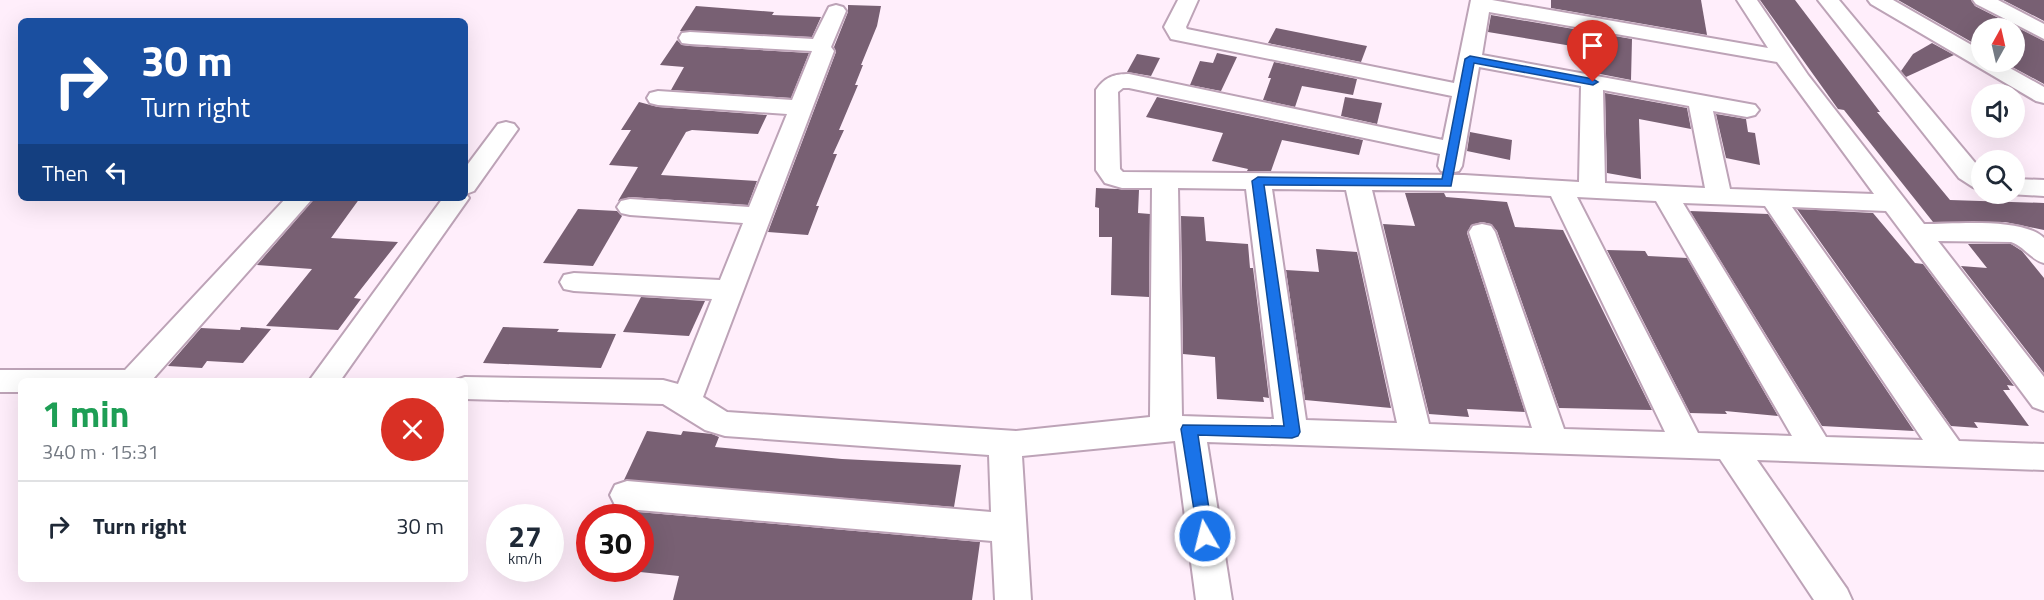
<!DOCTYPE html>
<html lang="en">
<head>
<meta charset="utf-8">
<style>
	body { margin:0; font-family:"Titillium Web",sans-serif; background:#f6f6f7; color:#1f2937; height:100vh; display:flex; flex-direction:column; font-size:22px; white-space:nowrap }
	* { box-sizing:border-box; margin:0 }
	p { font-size:20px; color:#747a83 }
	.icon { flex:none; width:33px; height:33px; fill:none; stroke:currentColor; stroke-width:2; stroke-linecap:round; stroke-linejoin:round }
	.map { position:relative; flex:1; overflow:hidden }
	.details { position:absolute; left:18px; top:378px; width:450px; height:204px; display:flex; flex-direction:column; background:#fff; border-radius:9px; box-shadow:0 6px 24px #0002 }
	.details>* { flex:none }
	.top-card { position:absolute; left:18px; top:18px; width:450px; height:183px; border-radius:9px; box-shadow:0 6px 24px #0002; background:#1a4fa0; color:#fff; overflow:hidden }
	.needle { width:39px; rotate:8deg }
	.controls { position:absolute; left:1971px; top:18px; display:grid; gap:12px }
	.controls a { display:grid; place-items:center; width:54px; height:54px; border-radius:50%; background:#fff; box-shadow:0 6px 24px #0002; font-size:30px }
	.speed { position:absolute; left:486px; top:504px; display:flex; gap:12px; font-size:30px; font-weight:700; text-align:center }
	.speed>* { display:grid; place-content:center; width:78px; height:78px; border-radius:50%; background:#fff; box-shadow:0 6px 24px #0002; line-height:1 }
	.speed small { font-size:15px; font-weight:400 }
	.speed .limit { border:9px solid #d22; background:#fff; color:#111 }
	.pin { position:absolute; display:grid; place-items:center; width:51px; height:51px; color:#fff; margin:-62px -26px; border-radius:50% 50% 50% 0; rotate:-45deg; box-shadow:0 0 6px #0007 }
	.pin .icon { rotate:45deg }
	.me { position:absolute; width:66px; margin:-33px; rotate:352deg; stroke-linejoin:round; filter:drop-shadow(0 0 4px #0008) }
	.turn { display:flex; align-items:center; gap:21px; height:126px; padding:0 24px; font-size:27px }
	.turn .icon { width:78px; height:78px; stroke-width:2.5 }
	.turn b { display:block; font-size:42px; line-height:51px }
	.then { display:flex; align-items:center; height:57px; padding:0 24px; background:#0003; gap:12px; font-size:22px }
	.round { display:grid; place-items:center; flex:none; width:63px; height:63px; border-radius:32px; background:#f6f6f7 }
	.overview { display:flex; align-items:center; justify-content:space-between; height:102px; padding:0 24px }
	h1 { font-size:36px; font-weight:700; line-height:45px; color:#1e9e55 }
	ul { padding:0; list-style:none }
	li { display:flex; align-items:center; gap:18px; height:90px; padding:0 24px; border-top:2px solid #e0e1e3 }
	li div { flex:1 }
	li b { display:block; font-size:22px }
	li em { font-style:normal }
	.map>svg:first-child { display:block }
	.building { fill:#786073 }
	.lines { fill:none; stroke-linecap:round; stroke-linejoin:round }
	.minor-casing { stroke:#bda3b7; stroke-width:4 }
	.minor { fill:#fff; fill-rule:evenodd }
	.route { fill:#1a73e8; stroke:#114b97; stroke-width:1.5 }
</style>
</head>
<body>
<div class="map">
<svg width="2044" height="600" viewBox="0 0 2044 600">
	<rect width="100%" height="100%" fill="#ffeefb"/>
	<g class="building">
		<polygon points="1551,0 1701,0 1707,35 1551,8"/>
		<polygon points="1760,0 1795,0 1880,112 1877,112 1950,200 2044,203 2044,230 2005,222 1933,222 1844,110 1838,109"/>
		<polygon points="1898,0 1971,0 1975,6 2044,41 2044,84 2003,62 2014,62 2014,28 1982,28 1982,48"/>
		<polygon points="2003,0 2044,0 2044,21"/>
		<polygon points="848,5 881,6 877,26 861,65 863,65 855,85 858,85 839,130 844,130 833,154 837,154 816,206 819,206 808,235 768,232 836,52 834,47 848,12"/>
		<polygon points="696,6 774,12 772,15 821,17 812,37 680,31"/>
		<polygon points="1491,15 1632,39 1631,80 1595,73 1596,50 1488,32"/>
		<polygon points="1276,28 1341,41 1367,46 1361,62 1268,43"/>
		<polygon points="677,40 682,45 690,46 809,53 791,98 671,90 684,67 660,65"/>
		<polygon points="1932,43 1954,55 1906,77 1901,71 1913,54"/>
		<polygon points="1217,53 1237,57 1221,91 1190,85 1200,61 1213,63"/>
		<polygon points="1137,54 1160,58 1151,76 1127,72"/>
		<polygon points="1274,62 1357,79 1353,95 1302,86 1295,107 1263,100 1271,78 1268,78"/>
		<polygon points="1605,93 1687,108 1691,129 1639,119 1641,179 1607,173"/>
		<polygon points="1157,97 1363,140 1359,155 1282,140 1271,171 1247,171 1248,169 1212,161 1223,133 1146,117"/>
		<polygon points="1345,97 1382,103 1377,124 1341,116"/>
		<polygon points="639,102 658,107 767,115 758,134 692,130 686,132 661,175 757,181 748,205 630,197 618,201 638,167 609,165 631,130 621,130"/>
		<polygon points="1716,114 1746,119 1748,132 1755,133 1760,165 1726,158"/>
		<polygon points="1470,132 1512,140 1510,160 1467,151"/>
		<polygon points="1096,188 1139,190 1138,213 1150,214 1149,297 1111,295 1112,237 1099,237 1099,208 1095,207"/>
		<polygon points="1405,193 1444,193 1446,197 1507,202 1515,227 1563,230 1652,410 1559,408 1497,231 1491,224 1482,222 1471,225 1467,233 1525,412 1467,409 1469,417 1429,414 1383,224 1415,226"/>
		<polygon points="315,198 360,198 331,238 398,242 354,298 361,299 338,330 266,326 312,269 257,265"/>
		<polygon points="578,209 617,211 622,216 593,266 543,263"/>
		<polygon points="1797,209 1873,213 1915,263 1923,264 2014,386 2007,385 2010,390 2003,390 2029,426 1974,422 1978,428 1951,426"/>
		<polygon points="1690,211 1768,214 1914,431 1822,426"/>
		<polygon points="1181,216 1204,217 1206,241 1248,244 1250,268 1253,268 1269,398 1263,397 1264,402 1217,399 1215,357 1183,354"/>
		<polygon points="1968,244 2011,244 2022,251 2044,278 2044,373 1961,266 1987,268"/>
		<polygon points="1316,249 1357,252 1391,408 1305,400 1286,270 1319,272"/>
		<polygon points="1607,250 1645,251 1648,256 1687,258 1778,416 1725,411 1727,414 1690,413"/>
		<polygon points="641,297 705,301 689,336 623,332"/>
		<polygon points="241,327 271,329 243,363 207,361 202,368 168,366 201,328 240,330"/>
		<polygon points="503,327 559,329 557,332 616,334 601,368 483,363"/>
		<polygon points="647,431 681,435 683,431 712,434 719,437 715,447 842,459 961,465 954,507 624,480"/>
		<polygon points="612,504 627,511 980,542 972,600 673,600 679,576 640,572 640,518 606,518"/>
	</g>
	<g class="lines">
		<defs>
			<g id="minor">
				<path d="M 1178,0 L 1198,0 L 1186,27 L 1187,29 L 1454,83 L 1471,0 L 1492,0 L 1768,48 L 1737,0 L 1757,0 L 1808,75 L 1924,224 C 1954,224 2023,217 2044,238 L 2044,263 C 2030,259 2025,247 2011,242 L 1938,241 L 2044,377 L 2044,411 L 2033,407 L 1886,211 L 1792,207 L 1959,441 L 2044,444 L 2044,470 L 1757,460 L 1847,589 L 1852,600 L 1814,600 L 1720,459 L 1207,442 L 1232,600 L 1196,600 L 1175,441 L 1022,456 L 1031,600 L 995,600 L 992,541 L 627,509 L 615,505 L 610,495 L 615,485 L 627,481 L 991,512 L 989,455 L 725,436 L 705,430 L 663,404 L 465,399 L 465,381 L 453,381 L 465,377 L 663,380 L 678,384 L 712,299 L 574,291 L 564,289 L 560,282 L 564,275 L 574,273 L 720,280 L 743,223 L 630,215 L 621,213 L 617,207 L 621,201 L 630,199 L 749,207 L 787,114 L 658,105 L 650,103 L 647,98 L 650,93 L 658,91 L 792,100 L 812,51 L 690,44 L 682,43 L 679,38 L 682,33 L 690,32 L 813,39 L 829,7 L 836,5 L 843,7 L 846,11 L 831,47 L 834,51 L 703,397 L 727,412 L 1016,431 L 1150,417 L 1152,188 L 1122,188 L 1105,183 L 1096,170 L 1096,90 C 1105,77 1114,74 1129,74 L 1443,140 L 1452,96 L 1171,39 L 1164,27 ZM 1489,12 L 1777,62 L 1874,194 L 1730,189 L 1713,111 L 1747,117 L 1755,115 L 1759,110 L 1755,105 L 1482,55 ZM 1479,67 L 1581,86 L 1579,182 L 1464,175 L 1123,172 L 1120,169 L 1118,92 L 1123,88 L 1129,88 L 1440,154 L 1438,166 L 1441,171 L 1450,173 L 1459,171 L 1462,166 ZM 1603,90 L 1689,106 L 1705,188 L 1605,183 ZM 1178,188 L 1246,189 L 1274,419 L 1182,416 ZM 1272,189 L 1346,190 L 1397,423 L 1306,420 ZM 1372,190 L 1464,191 L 1551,196 L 1665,432 L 1564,429 L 1495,232 L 1491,226 L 1482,224 L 1473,226 L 1469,232 L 1532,428 L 1429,424 ZM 1577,197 L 1656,201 L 1792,436 L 1698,433 ZM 1683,203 L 1765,206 L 1923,440 L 1826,437 Z"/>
				<polygon points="1818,0 1839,0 1982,171 1982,190 1973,187 1959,178"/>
				<polygon points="1868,0 1893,0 1982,51 1982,62 1999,62 2044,87 2044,103 2036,101 1871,4"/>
				<polygon points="1973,0 1998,0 2044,24 2044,39 1976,4"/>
				<polygon points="506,122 514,124 518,129 474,191 466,194 469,198 340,381 309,381 443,198 465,198 465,168 498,124"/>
				<polygon points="2014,179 2044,180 2044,196 2009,194 2014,194"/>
				<polygon points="286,198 313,198 153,379 154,381 21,381 21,392 0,392 0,370 125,370"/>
			</g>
		</defs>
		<use href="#minor" class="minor-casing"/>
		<use href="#minor" class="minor"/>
	</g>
	<polygon class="route" points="1470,56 1593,79 1598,82 1593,85 1474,63 1451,186 1264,185 1300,432 1298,436 1292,438 1198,435 1213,536 1211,541 1205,543 1199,541 1181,429 1183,425 1284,426 1252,181 1258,177 1442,179 1465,59"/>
</svg>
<div class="controls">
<a><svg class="needle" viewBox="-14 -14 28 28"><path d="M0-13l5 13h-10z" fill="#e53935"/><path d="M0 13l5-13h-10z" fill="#747a83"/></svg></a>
<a><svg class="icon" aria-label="sound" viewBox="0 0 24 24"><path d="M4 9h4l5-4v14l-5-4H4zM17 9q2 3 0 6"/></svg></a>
<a><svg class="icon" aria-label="search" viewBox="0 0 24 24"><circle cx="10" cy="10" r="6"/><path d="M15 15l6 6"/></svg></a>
</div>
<div class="speed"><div>27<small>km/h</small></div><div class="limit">30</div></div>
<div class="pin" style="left:1593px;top:82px;background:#d93025"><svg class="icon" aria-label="arrive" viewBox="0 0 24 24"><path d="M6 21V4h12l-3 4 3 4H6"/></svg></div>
<svg class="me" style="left:1205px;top:536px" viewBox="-20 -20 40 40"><circle r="17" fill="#1a73e8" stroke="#fff" stroke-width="3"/><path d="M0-11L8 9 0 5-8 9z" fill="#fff"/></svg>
<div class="top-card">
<div class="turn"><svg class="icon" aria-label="right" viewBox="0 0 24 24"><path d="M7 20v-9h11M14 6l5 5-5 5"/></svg><div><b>30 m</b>Turn right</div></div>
<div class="then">Then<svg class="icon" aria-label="left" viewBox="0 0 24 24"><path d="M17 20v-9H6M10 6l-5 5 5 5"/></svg></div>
</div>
<section class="details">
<div class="overview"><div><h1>1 min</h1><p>340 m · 15:31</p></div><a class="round" style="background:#d93025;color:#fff"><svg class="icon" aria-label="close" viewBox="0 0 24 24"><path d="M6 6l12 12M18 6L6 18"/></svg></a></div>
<ul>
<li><svg class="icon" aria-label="right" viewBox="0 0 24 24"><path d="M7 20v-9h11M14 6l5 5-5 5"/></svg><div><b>Turn right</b></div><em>30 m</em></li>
</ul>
</section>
</div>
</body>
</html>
